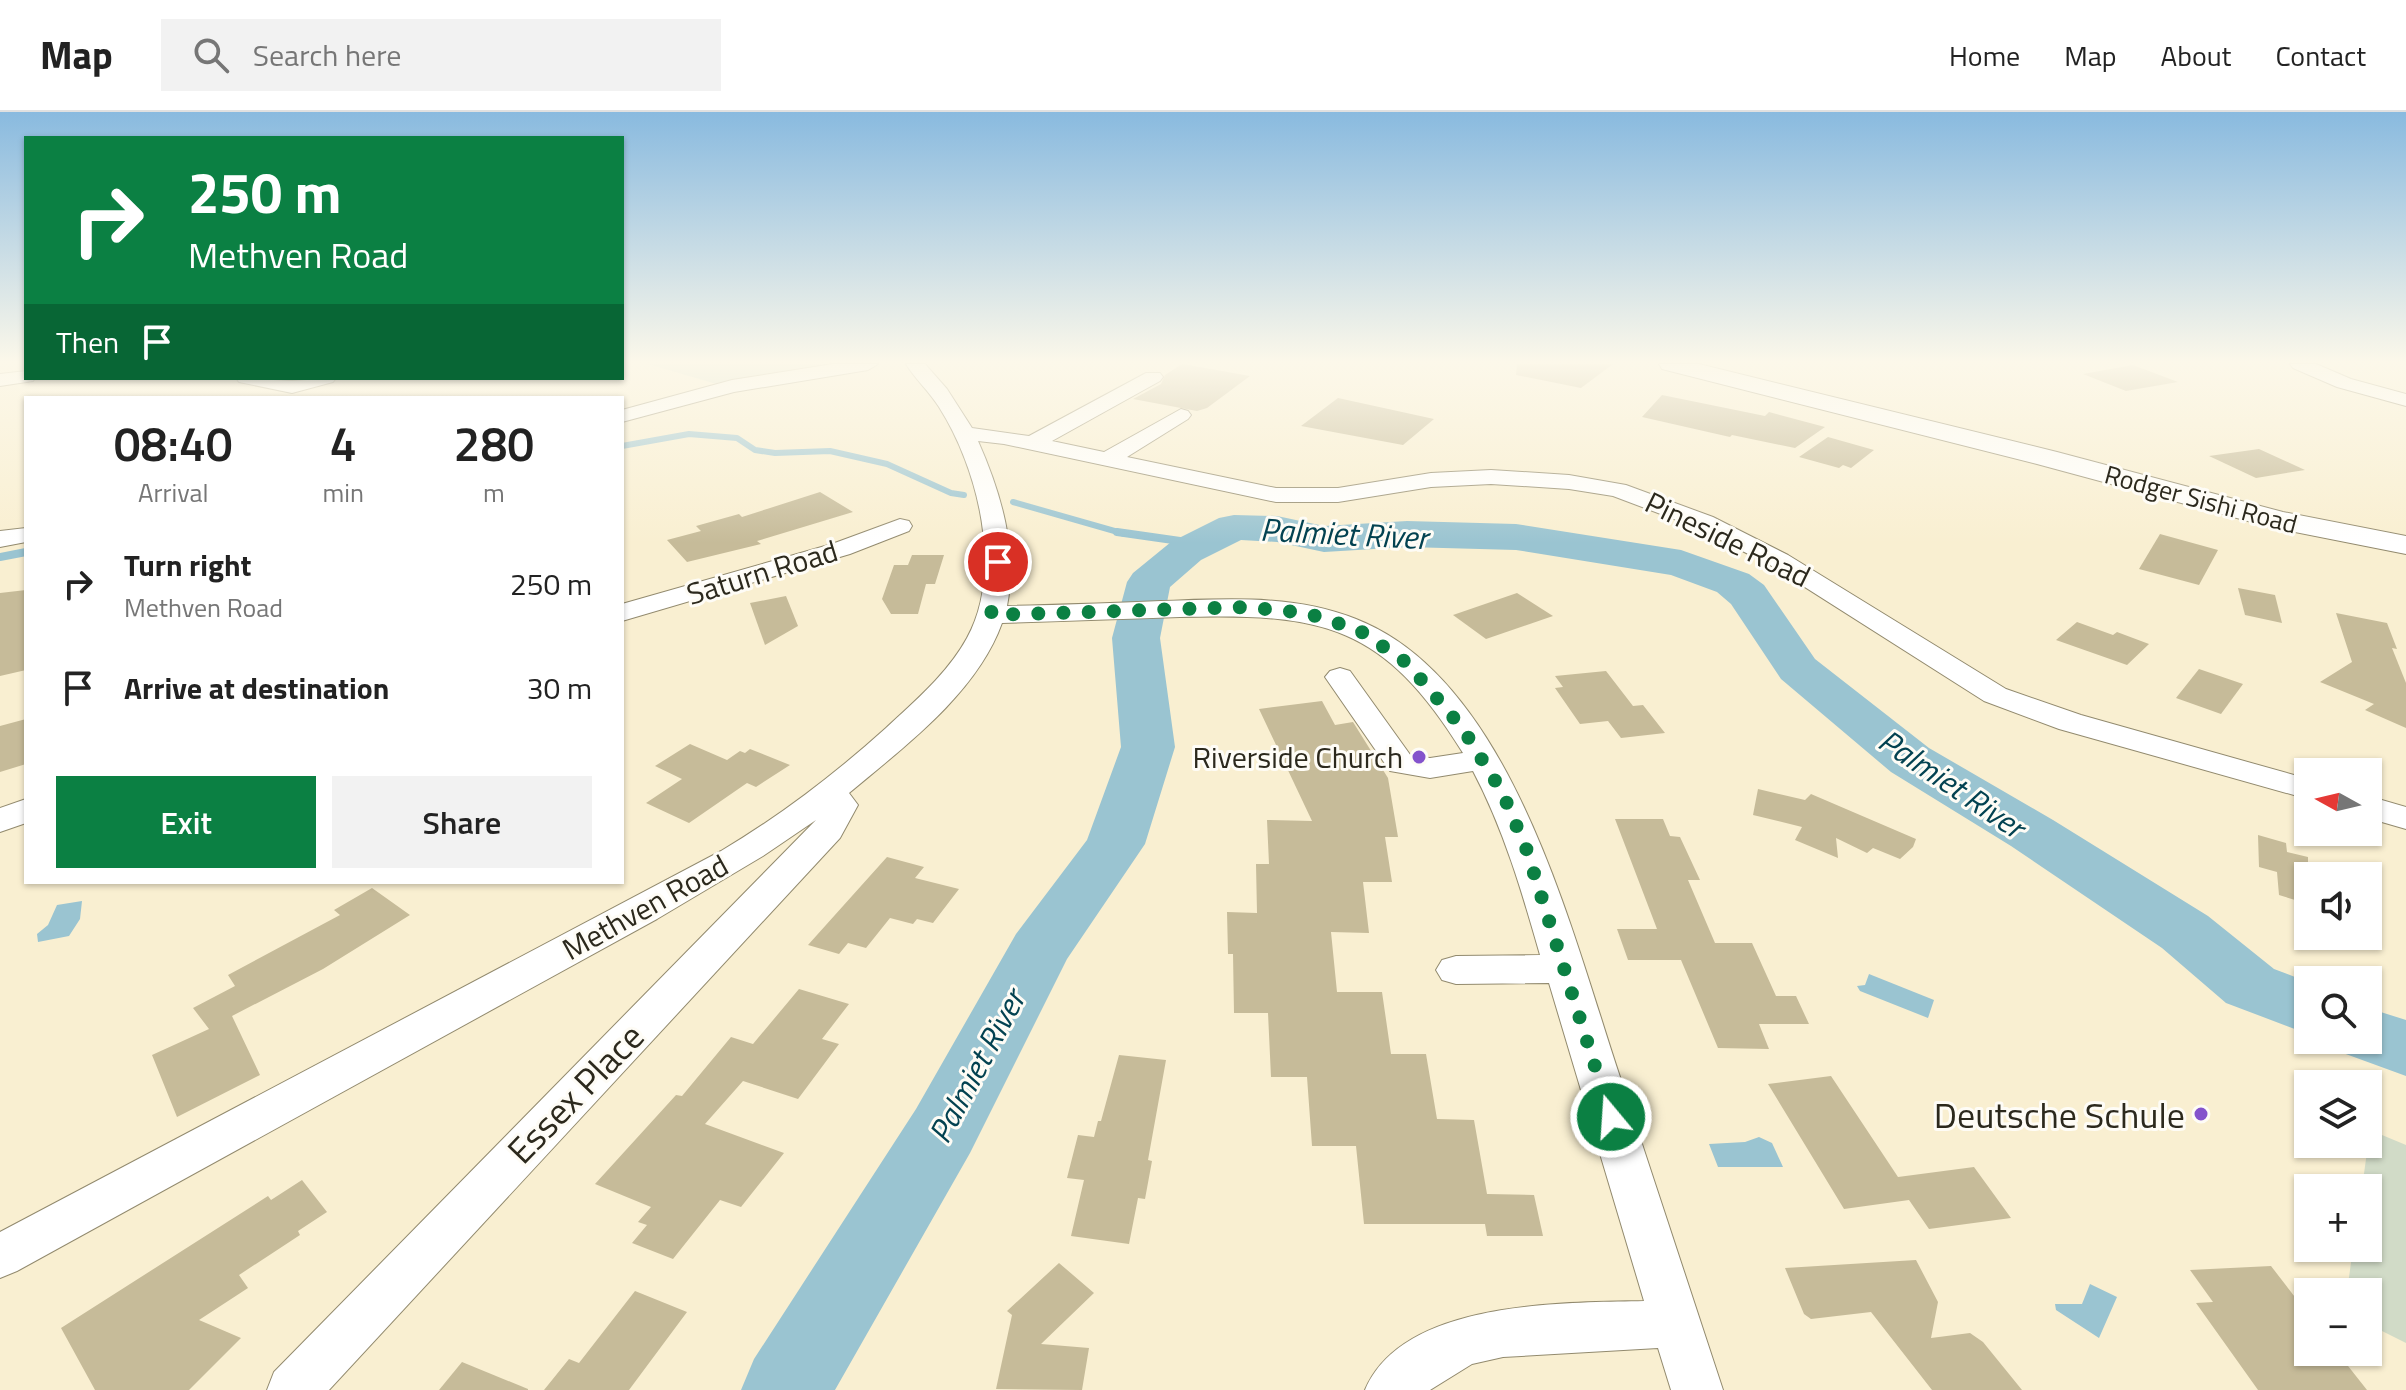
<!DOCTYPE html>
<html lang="en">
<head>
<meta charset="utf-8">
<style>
	body { margin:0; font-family:"Titillium Web",sans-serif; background:#f2f2f2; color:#222; height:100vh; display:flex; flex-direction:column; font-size:30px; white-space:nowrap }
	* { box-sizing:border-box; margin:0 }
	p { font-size:26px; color:#767676 }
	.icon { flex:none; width:44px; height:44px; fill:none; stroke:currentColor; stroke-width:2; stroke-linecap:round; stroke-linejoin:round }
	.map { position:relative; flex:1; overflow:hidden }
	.panel { position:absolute; left:24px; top:284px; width:600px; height:488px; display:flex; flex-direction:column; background:#fff; border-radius:0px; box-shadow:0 2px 6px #0004 }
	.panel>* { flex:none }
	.top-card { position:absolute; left:24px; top:24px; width:600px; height:244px; border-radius:0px; box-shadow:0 2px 6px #0004; background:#0b8043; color:#fff; overflow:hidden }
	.needle { width:52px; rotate:278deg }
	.buttons { position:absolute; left:2294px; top:646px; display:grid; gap:16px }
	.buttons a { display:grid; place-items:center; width:88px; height:88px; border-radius:0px; background:#fff; box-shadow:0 2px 6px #0004; font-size:40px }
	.pin { position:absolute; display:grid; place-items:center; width:68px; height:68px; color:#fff; margin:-34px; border:4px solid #fff; border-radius:50%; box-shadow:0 2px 8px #0007 }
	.me { position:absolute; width:88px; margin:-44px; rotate:342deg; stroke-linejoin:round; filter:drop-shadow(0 0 6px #0008) }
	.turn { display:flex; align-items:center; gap:28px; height:168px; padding:0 32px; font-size:36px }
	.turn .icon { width:104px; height:104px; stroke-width:2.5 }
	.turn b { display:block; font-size:56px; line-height:68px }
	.then { display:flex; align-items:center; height:76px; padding:0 32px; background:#0003; gap:16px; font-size:30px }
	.eta { display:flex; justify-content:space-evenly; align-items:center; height:136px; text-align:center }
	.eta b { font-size:48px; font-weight:600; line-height:56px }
	.action { display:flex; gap:16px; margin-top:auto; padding:16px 32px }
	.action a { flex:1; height:92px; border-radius:0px; background:#0b8043; color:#fff; font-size:32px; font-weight:600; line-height:92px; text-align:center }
	.action a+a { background:#f2f2f2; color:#222 }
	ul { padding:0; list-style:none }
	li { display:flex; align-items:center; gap:24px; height:104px; padding:0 32px }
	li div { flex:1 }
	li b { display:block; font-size:30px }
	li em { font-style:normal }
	header { display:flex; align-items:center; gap:48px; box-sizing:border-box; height:112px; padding:0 40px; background:#fff; border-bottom:2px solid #e0e0e0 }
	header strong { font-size:38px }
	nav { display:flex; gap:44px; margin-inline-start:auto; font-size:28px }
	.search { width:560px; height:72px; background:#f2f2f2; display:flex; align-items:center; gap:20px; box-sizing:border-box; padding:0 28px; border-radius:0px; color:#767676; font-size:30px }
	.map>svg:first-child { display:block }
	.green { fill:#d1dbc7 }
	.water { fill:#9ac4d1 }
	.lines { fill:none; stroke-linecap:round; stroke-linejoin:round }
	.stream-far1 { stroke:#9ac4d1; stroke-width:6 }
	.stream { stroke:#9ac4d1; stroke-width:8 }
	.river { fill:#9ac4d1; fill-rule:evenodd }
	.building { fill:#c6bb99 }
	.minor-casing { stroke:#928a6e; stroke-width:2 }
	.major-casing { stroke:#928a6e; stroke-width:2 }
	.minor { fill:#fff; fill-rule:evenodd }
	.major { fill:#fff; fill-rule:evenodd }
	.route { stroke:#0b8043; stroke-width:14; stroke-dasharray:0 25.2 }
	.poi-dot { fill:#8453cc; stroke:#fefcf6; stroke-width:3 }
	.labels { text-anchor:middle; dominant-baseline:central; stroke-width:6; stroke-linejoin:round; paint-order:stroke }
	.far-street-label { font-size:26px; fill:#2c291d; stroke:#fefcf6 }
	.street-label { font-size:30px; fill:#2c291d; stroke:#fefcf6 }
	.poi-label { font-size:30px; fill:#2c291d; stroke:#fefcf6; text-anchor:end }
	.water-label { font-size:32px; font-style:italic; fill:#034251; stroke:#fefcf6 }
	.near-street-label { font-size:36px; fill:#2c291d; stroke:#fefcf6 }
	.near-poi-label { font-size:36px; fill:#2c291d; stroke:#fefcf6; text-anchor:end }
</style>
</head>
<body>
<header>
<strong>Map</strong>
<div class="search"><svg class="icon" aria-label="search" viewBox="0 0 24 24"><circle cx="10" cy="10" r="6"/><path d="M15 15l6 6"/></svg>Search here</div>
<nav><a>Home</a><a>Map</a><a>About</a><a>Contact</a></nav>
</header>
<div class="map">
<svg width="2406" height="1278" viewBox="0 0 2406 1278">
	<rect width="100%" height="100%" fill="#f9efd1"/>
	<g class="green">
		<polygon points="648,252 874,252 730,276"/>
		<polygon points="2370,1018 2406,1033 2406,1231 2368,1212 2368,1180 2347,1180 2353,1136 2368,1136 2368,1076 2362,1076"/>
	</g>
	<g class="water">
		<polygon points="82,789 80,807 69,824 38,830 37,822 48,813 57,793"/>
		<polygon points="1869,862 1934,888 1928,906 1860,879 1857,874 1865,873"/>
		<polygon points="1759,1025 1772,1031 1783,1055 1718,1055 1709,1032 1745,1030"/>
		<polygon points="2090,1172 2117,1185 2099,1226 2056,1198 2055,1192 2082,1192"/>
	</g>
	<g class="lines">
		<g class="stream-far1">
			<polyline points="622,334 689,322 737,326 755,338 775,341 830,339 887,352 951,381 964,383"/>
			<polyline points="1013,390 1125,422"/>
		</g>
		<g class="stream">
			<polyline points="1117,420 1201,432"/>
			<polyline points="0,445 26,440"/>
		</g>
		<g class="river">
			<polygon points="1234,403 1277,404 1324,414 1407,409 1516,412 1681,438 1749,462 1764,473 1815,547 1929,636 2053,708 2208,804 2274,857 2308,870 2308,922 2226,891 2162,836 2011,734 1891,660 1781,567 1731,492 1717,480 1671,463 1516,438 1407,435 1324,440 1277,430 1241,428 1201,448 1170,475 1160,526 1175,635 1145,732 1067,847 970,1041 835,1278 741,1278 754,1247 916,997 1016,822 1087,728 1121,635 1112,526 1127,470 1133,461 1171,430 1219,406"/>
			<polygon points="2368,896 2406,908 2406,964 2343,941 2336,928 2368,928"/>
		</g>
	</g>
	<g class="building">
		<polygon points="1182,252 1183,252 1250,264 1207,296 1197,299 1133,287 1161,272 1165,263"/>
		<polygon points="1517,252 1613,252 1581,276 1516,263"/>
		<polygon points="2133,253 2178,270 2126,279 2083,262"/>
		<polygon points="1662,283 1765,304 1769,300 1825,315 1795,336 1732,323 1730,325 1642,305"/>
		<polygon points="1338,286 1434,307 1403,333 1301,314"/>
		<polygon points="1828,325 1874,338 1851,356 1843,353 1839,356 1799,345"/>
		<polygon points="2259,337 2305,358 2256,366 2209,344"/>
		<polygon points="820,380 853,400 757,429 761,432 687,450 667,428 701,419 696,414 739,402 742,405"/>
		<polygon points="2160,422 2218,438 2199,473 2139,457"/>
		<polygon points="912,443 944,443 935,472 926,472 918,502 891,502 882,487 894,453 908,453"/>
		<polygon points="2238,476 2275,483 2282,511 2245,503"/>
		<polygon points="26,478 26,558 0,564 0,481"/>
		<polygon points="1517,481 1553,504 1486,527 1453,503"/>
		<polygon points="786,484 798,514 765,533 750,491"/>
		<polygon points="2336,501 2387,511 2397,537 2392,536 2406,571 2406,616 2365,598 2374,592 2320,570 2352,550"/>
		<polygon points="2077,510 2113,523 2117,520 2149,532 2127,553 2056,528"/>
		<polygon points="2199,557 2243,572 2221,602 2176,586"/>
		<polygon points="1606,559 1633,594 1643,593 1665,621 1621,626 1608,609 1580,612 1555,576 1563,575 1555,564"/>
		<polygon points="1322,589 1335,613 1353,610 1388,666 1398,725 1385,725 1392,770 1363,770 1369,821 1331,820 1337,880 1382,880 1391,942 1426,942 1437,1007 1474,1008 1487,1082 1534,1083 1543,1124 1487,1124 1485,1112 1364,1112 1356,1034 1312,1034 1307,965 1271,965 1268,901 1234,901 1233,842 1228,842 1227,800 1257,801 1256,752 1269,752 1267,708 1312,709 1259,597"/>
		<polygon points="26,607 26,652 0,660 0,614"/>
		<polygon points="690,632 727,648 740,639 745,641 750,637 790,653 756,675 747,671 689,711 646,691 682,667 655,654"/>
		<polygon points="1758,677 1805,688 1811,682 1916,727 1913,735 1900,747 1873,736 1867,741 1836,726 1838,746 1795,728 1802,715 1753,703"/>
		<polygon points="1615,707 1663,707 1670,724 1680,725 1700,768 1688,768 1715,831 1752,831 1776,884 1796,884 1809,912 1759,912 1769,937 1718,936 1681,848 1628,848 1617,817 1657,817"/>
		<polygon points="2258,723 2286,731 2287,740 2308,745 2308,792 2279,783 2277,760 2259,755"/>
		<polygon points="887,745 924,755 915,766 959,777 933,811 917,807 913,812 890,806 866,836 848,831 839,842 808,833"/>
		<polygon points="372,776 410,803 323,857 232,904 260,963 177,1005 152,943 209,917 193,896 235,874 228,863 340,803 334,798"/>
		<polygon points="799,877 849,892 822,927 839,932 798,987 743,969 705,1012 784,1041 741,1095 720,1088 673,1147 632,1131 647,1113 638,1110 651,1095 595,1072 676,983 682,984 731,925 753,932"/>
		<polygon points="1119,943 1166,948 1148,1048 1152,1049 1145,1087 1138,1086 1129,1132 1071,1124 1084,1068 1067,1066 1078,1023 1094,1025 1098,1009 1101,1009"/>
		<polygon points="1831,964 1898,1065 1974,1055 2011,1106 1929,1117 1909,1088 1844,1097 1768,972"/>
		<polygon points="302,1068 327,1100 298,1119 300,1123 239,1163 248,1176 199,1208 241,1226 189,1278 95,1278 61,1216 268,1084 271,1088"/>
		<polygon points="1916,1148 1938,1190 1931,1226 1970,1221 1983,1230 2022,1278 1932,1278 1871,1200 1811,1207 1804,1202 1785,1156"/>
		<polygon points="1059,1151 1094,1181 1041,1232 1089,1236 1082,1278 996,1277 1012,1203 1007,1199"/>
		<polygon points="2271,1154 2308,1202 2308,1240 2337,1240 2367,1278 2258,1278 2196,1191 2213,1190 2190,1158"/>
		<polygon points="635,1179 687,1200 629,1278 544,1278 569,1247 579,1251"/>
		<polygon points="462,1250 528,1277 528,1278 439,1278"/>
	</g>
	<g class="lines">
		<defs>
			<g id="minor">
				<polygon points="833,252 878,252 868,258 734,280 622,310 622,298 732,268"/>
				<path d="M 906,252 L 925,252 L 947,277 L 972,316 L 1029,324 L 1146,261 L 1160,261 L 1163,265 L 1160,269 L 1052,329 L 1104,340 L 1181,297 L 1188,299 L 1191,303 L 1188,307 L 1127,345 L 1276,376 L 1338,376 L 1431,361 L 1491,358 L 1569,363 L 1626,373 L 1713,405 L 1788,443 L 2006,577 L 2081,603 L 2308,667 L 2308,687 L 2059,617 L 1984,589 L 1770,453 L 1695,415 L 1613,384 L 1569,377 L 1491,372 L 1431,375 L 1338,390 L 1276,390 L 1004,332 L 978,329 C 1001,381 1018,438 1007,494 C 1059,493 1110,491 1161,489 C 1227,487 1294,482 1356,507 C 1513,568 1572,823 1621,968 C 1655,1071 1689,1175 1723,1278 L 1671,1278 L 1658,1236 L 1503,1245 L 1472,1252 L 1430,1278 L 1365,1278 C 1403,1188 1562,1191 1644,1189 L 1549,871 L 1456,872 L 1442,868 L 1436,858 L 1442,848 L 1456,844 L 1540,843 C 1522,780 1504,718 1473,659 L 1430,666 L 1390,659 L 1325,565 L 1330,559 L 1340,556 L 1350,559 L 1411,644 L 1430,646 L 1463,641 C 1384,513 1324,501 1180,505 C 1121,507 1062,509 1002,511 C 977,581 904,635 849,681 L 858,693 L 840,726 L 329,1278 L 267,1278 L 274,1260 L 816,708 L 763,744 L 657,807 L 17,1159 L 0,1166 L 0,1120 L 721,739 C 780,704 835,662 886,616 C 915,589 948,561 967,526 C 1004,459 978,356 939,295 C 929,279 915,267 906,252 Z"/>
				<polygon points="2290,252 2316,252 2351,267 2406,282 2406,294 2337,275 2293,256"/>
				<polygon points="26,259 26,266 35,266 33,269 0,274 0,262"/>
				<polygon points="236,266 292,269 336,266 333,270 292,281 239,270"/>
				<polygon points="900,407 909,409 912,414 909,419 850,442 622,509 622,492 832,432"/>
				<polygon points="26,416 26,430 0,435 0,419"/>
				<polygon points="2368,684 2406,695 2406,717 2368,706"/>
				<polygon points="26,687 26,711 0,720 0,696"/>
			</g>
			<polygon id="major" points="1659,252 1699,252 2057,340 2283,400 2406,424 2406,442 2270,415 2037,352 1662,257"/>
		</defs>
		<use href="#minor" class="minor-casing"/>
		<use href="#major" class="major-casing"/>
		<use href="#minor" class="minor"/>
		<use href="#major" class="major"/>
	</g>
	<linearGradient id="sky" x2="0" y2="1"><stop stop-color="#89badf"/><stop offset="0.58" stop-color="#fcf8ea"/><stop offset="1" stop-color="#fcf8ea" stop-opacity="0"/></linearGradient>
	<rect width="2406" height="431" fill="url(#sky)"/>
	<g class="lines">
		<polyline class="route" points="998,450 991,503 1246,495 1306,501 1359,518 1407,551 1463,617 1502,680 1526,736 1611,1005"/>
	</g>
	<g class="poi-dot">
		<circle cx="1419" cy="645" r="8"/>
		<circle cx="2201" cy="1002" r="8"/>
	</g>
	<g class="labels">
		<g class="far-street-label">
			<text transform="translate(2201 387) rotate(15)">Rodger Sishi Road</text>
		</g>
		<g class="street-label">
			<text transform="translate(1728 427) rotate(26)">Pineside Road</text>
			<text transform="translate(762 460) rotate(-17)">Saturn Road</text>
			<text transform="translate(645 795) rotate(-29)">Methven Road</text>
		</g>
		<g class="poi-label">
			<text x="1403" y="645">Riverside Church</text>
		</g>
		<g class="water-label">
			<text transform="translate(1344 421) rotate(3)">Palmiet River</text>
			<text transform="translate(1952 671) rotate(34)">Palmiet River</text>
			<text transform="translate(976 954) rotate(-62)">Palmiet River</text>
		</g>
		<g class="near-street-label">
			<text transform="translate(575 981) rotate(-46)">Essex Place</text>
		</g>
		<g class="near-poi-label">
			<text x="2185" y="1002">Deutsche Schule</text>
		</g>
	</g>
</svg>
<div class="buttons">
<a><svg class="needle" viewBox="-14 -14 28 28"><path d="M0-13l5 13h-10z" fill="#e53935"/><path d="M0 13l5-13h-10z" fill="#767676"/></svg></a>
<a><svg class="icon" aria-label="sound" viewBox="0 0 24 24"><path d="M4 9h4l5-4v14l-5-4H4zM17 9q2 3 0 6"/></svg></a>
<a><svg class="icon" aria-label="search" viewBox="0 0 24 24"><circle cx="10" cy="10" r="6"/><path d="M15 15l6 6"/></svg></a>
<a><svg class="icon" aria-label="layers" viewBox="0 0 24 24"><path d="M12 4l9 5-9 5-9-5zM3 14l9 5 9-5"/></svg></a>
<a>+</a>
<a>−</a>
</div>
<div class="pin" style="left:998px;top:450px;background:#d93025"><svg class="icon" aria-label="arrive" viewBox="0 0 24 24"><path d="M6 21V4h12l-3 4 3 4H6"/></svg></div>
<svg class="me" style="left:1611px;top:1005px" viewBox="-20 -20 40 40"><circle r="17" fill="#0b8043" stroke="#fff" stroke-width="3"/><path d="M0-11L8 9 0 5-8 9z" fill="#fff"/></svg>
<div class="top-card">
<div class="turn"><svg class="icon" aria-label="right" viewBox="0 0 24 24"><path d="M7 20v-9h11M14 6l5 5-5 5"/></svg><div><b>250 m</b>Methven Road</div></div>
<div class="then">Then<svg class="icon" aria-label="arrive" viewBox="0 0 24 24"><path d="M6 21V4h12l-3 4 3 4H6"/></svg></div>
</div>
<section class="panel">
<div class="eta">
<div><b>08:40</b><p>Arrival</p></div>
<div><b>4</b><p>min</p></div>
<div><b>280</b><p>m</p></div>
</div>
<ul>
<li><svg class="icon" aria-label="right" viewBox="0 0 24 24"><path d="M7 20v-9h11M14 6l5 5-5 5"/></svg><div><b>Turn right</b><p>Methven Road</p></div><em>250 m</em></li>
<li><svg class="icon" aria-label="arrive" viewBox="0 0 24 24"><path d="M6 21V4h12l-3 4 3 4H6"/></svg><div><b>Arrive at destination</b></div><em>30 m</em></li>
</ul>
<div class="action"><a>Exit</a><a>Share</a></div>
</section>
</div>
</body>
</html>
